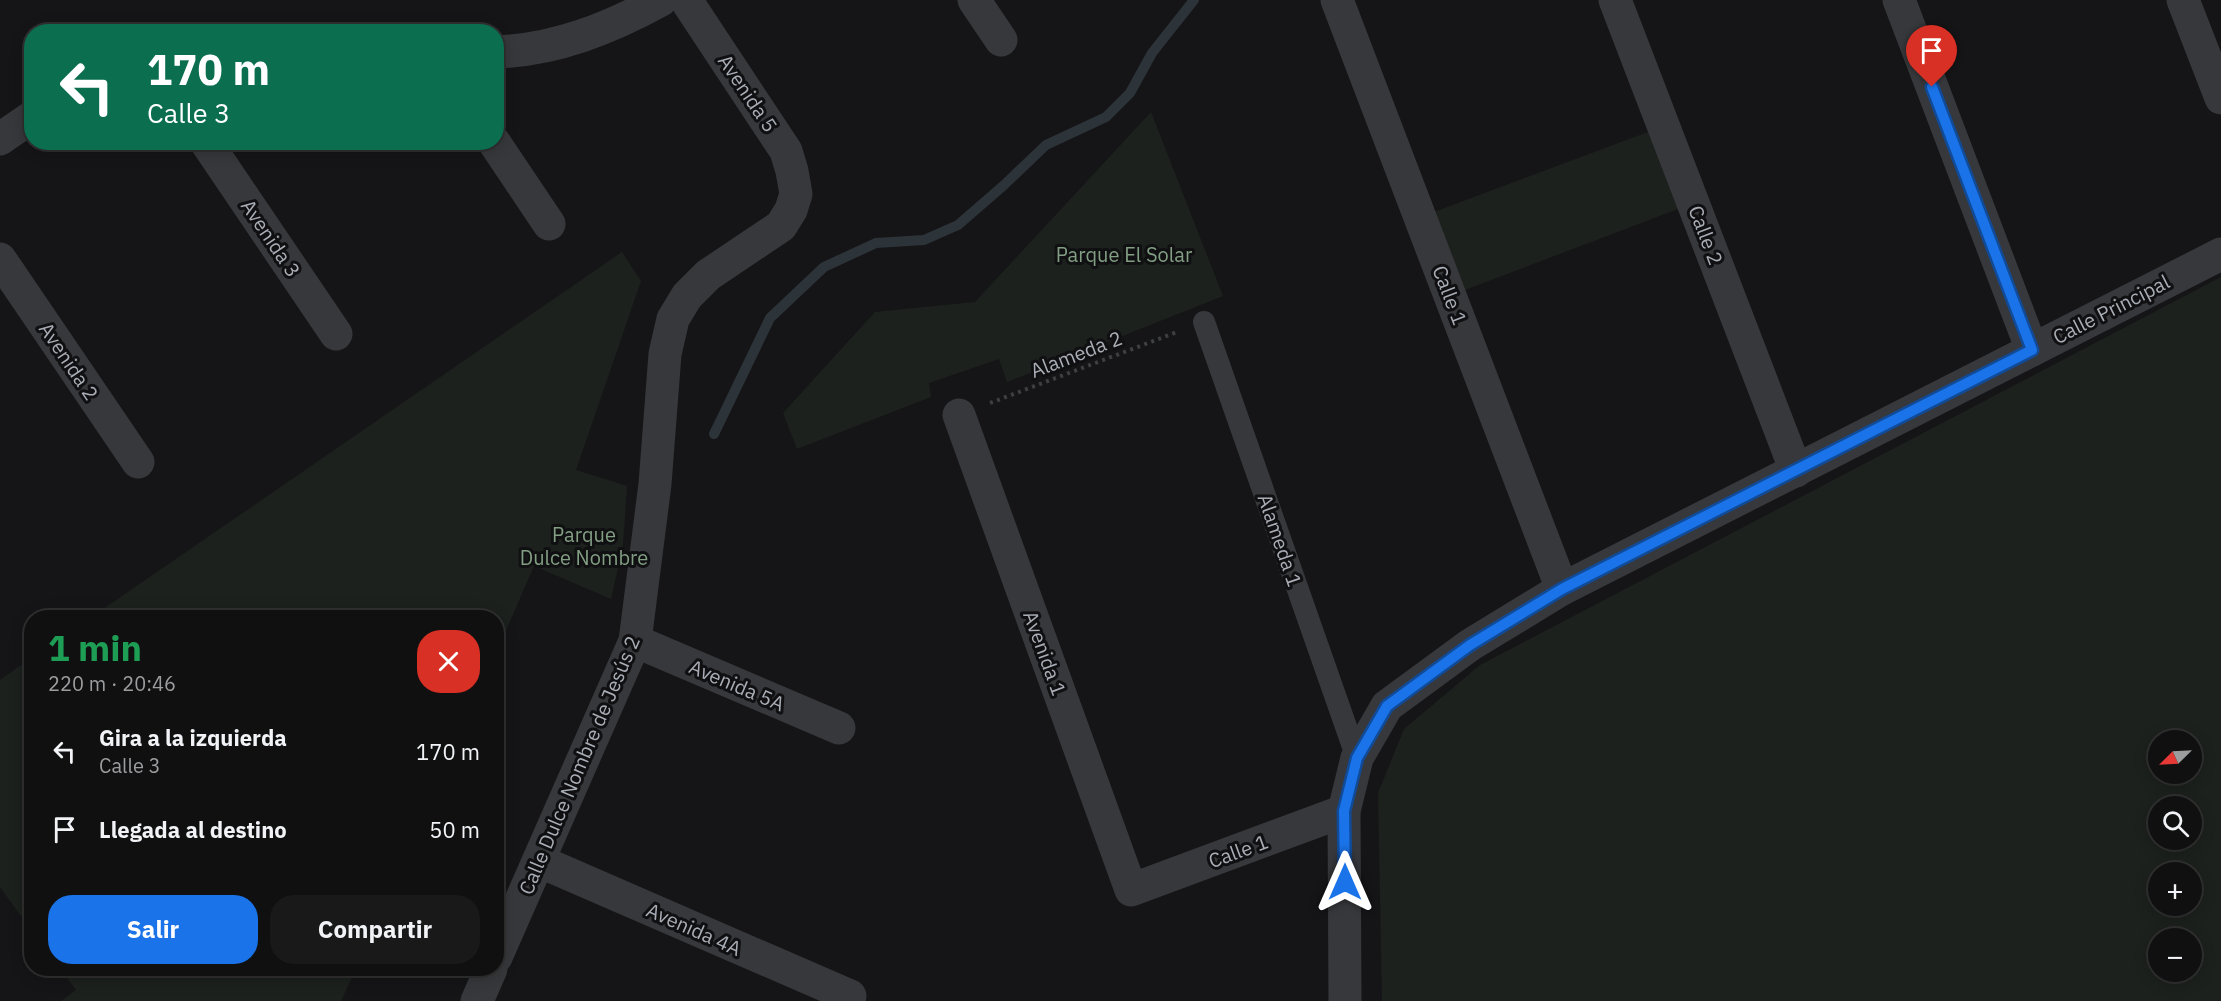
<!DOCTYPE html>
<html lang="es">
<head>
<meta charset="utf-8">
<style>
	body { margin:0; font-family:"IBM Plex Sans",sans-serif; background:#19191a; color:#f1f3f6; height:100vh; display:flex; flex-direction:column; font-size:22px; white-space:nowrap }
	* { box-sizing:border-box; margin:0 }
	p { font-size:20px; color:#9c9d9f }
	.icon { flex:none; width:33px; height:33px; fill:none; stroke:currentColor; stroke-width:2; stroke-linecap:round; stroke-linejoin:round }
	.map { position:relative; flex:1; overflow:hidden }
	.drawer { position:absolute; left:24px; top:610px; width:480px; height:366px; display:flex; flex-direction:column; background:#101011; border-radius:24px; box-shadow:0 3px 15px #0003,0 0 0 2px #303031 }
	.drawer>* { flex:none }
	.hud { position:absolute; left:24px; top:24px; width:480px; height:126px; border-radius:24px; box-shadow:0 3px 15px #0003,0 0 0 2px #303031; background:#0b6e4f; color:#fff; overflow:hidden }
	.needle { width:39px; rotate:246deg }
	.fabs { position:absolute; left:2148px; top:730px; display:grid; gap:12px }
	.fabs a { display:grid; place-items:center; width:54px; height:54px; border-radius:50%; background:#101011; box-shadow:0 3px 15px #0003,0 0 0 2px #303031; font-size:30px }
	.pin { position:absolute; display:grid; place-items:center; width:51px; height:51px; color:#fff; margin:-62px -26px; border-radius:50% 50% 50% 0; rotate:-45deg; box-shadow:0 0 6px #0007 }
	.pin .icon { rotate:45deg }
	.me { position:absolute; width:66px; margin:-33px; rotate:0deg; stroke-linejoin:round; filter:drop-shadow(0 0 4px #0008) }
	.turn { display:flex; align-items:center; gap:21px; height:126px; padding:0 24px; font-size:27px }
	.turn .icon { width:78px; height:78px; stroke-width:2.5 }
	.turn b { display:block; font-size:42px; line-height:51px }
	.round { display:grid; place-items:center; flex:none; width:63px; height:63px; border-radius:24px; background:#19191a }
	.overview { display:flex; align-items:center; justify-content:space-between; height:102px; padding:0 24px }
	h1 { font-size:36px; font-weight:700; line-height:45px; color:#1e9e55 }
	.button { display:flex; gap:12px; margin-top:auto; padding:12px 24px }
	.button a { flex:1; height:69px; border-radius:24px; background:#1a73e8; color:#fff; font-size:24px; font-weight:700; line-height:69px; text-align:center }
	.button a+a { background:#19191a; color:#f1f3f6 }
	ul { padding:0; list-style:none }
	li { display:flex; align-items:center; gap:18px; height:78px; padding:0 24px }
	li div { flex:1 }
	li b { display:block; font-size:22px }
	li em { font-style:normal }
	.map>svg:first-child { display:block }
	.green { fill:#1c211d; fill-rule:evenodd }
	.lines { fill:none; stroke-linecap:round; stroke-linejoin:round }
	.stream { stroke:#2d3439; stroke-width:10 }
	.path { stroke:#3d3f42; stroke-width:4; stroke-dasharray:3 4.5; stroke-linecap:butt }
	.service { stroke:#37383b; stroke-width:22 }
	.minor { stroke:#37383b; stroke-width:33 }
	.route-casing { stroke:#114b97; stroke-width:15 }
	.route { stroke:#1a73e8; stroke-width:10 }
	.labels { text-anchor:middle; dominant-baseline:central; stroke-width:6; stroke-linejoin:round; paint-order:stroke }
	.street-label { font-size:20px; fill:#a9adb5; stroke:#101012 }
	.park-label { font-size:20px; fill:#829e83; stroke:#101012 }
</style>
</head>
<body>
<div class="map">
<svg width="2221" height="1001" viewBox="0 0 2221 1001">
	<rect width="100%" height="100%" fill="#151517"/>
	<g class="green">
		<polygon points="1151,112 1223,296 1007,382 999,359 929,383 931,397 797,449 783,413 875,312 975,302"/>
		<polygon points="1648,132 1678,209 1465,290 1434,212"/>
		<polygon points="622,252 641,281 576,470 627,486 623,545 611,599 534,566 497,651 496,618 90,618"/>
		<path d="M 2221,277 L 2221,1001 L 1382,1001 L 1378,793 L 1404,729 L 1480,665 ZM 2158,741 L 2192,741 L 2192,774 L 2158,774 ZM 2158,807 L 2192,807 L 2192,840 L 2158,840 ZM 2158,873 L 2192,873 L 2192,906 L 2158,906 ZM 2158,939 L 2192,939 L 2192,972 L 2158,972 Z"/>
		<polygon points="31,658 31,930 0,887 0,680"/>
		<polygon points="61,969 356,969 341,1001 61,1001 76,990"/>
	</g>
	<g class="lines">
		<polyline class="stream" points="714,434 770,318 824,267 876,243 924,240 958,225 1003,186 1046,145 1106,117 1130,93 1152,53 1194,0"/>
		<polyline class="path" points="990,403 1177,332"/>
		<polyline class="service" points="1204,322 1357,758"/>
		<g class="minor">
			<polyline points="974,0 1001,40"/>
			<polyline points="1337,0 1562,589"/>
			<polyline points="1615,0 1796,471"/>
			<polyline points="1899,0 2032,350"/>
			<polyline points="2183,0 2221,98"/>
			<path d="M 496,52 C 556,50 610,28 661,0"/>
			<polyline points="0,139 32,117"/>
			<polyline points="206,142 336,334"/>
			<polyline points="494,142 549,224"/>
			<polyline points="0,259 138,462"/>
			<polyline points="959,415 1131,890 1344,811"/>
			<polyline points="635,641 839,728"/>
			<polyline points="539,861 850,996"/>
			<polyline points="496,957 635,641 655,484 665,354 673,319 687,296 708,275 781,226 791,210 796,194 792,171 786,151 686,0"/>
			<polyline points="477,1001 491,969"/>
			<polyline points="1345,1001 1344,811 1357,758 1387,706 1470,645 1562,589 2221,254"/>
		</g>
	</g>
	<g class="lines">
		<defs>
			<polyline id="route" points="1345,882 1344,811 1357,758 1387,706 1470,645 1562,589 2032,350 1932,87"/>
		</defs>
		<use href="#route" class="route-casing"/>
		<use href="#route" class="route"/>
	</g>
	<g class="labels">
		<g class="street-label">
			<text transform="translate(748 93) rotate(56)">Avenida 5</text>
			<text transform="translate(1706 235) rotate(69)">Calle 2</text>
			<text transform="translate(271 238) rotate(56)">Avenida 3</text>
			<text transform="translate(1450 295) rotate(69)">Calle 1</text>
			<text transform="translate(2111 309) rotate(-27)">Calle Principal</text>
			<text transform="translate(1076 354) rotate(-21)">Alameda 2</text>
			<text transform="translate(69 361) rotate(56)">Avenida 2</text>
			<text transform="translate(1280 540) rotate(71)">Alameda 1</text>
			<text transform="translate(1045 653) rotate(70)">Avenida 1</text>
			<text transform="translate(737 685) rotate(23)">Avenida 5A</text>
			<text transform="translate(579 765) rotate(-67)">Calle Dulce Nombre de Jesús 2</text>
			<text transform="translate(1238 851) rotate(-20)">Calle 1</text>
			<text transform="translate(694 929) rotate(24)">Avenida 4A</text>
		</g>
		<g class="park-label">
			<text x="1124" y="254">Parque El Solar</text>
			<text x="584" y="534">Parque<tspan x="584" dy="23">Dulce Nombre</tspan></text>
		</g>
	</g>
</svg>
<div class="fabs">
<a><svg class="needle" viewBox="-14 -14 28 28"><path d="M0-13l5 13h-10z" fill="#e53935"/><path d="M0 13l5-13h-10z" fill="#9c9d9f"/></svg></a>
<a><svg class="icon" aria-label="search" viewBox="0 0 24 24"><circle cx="10" cy="10" r="6"/><path d="M15 15l6 6"/></svg></a>
<a>+</a>
<a>−</a>
</div>
<div class="pin" style="left:1932px;top:87px;background:#d93025"><svg class="icon" aria-label="arrive" viewBox="0 0 24 24"><path d="M6 21V4h12l-3 4 3 4H6"/></svg></div>
<svg class="me" style="left:1345px;top:882px" viewBox="-20 -20 40 40"><path d="M0-17L14 15 0 8-14 15z" fill="#1a73e8" stroke="#fff" stroke-width="4"/></svg>
<div class="hud">
<div class="turn"><svg class="icon" aria-label="left" viewBox="0 0 24 24"><path d="M17 20v-9H6M10 6l-5 5 5 5"/></svg><div><b>170 m</b>Calle 3</div></div>
</div>
<section class="drawer">
<div class="overview"><div><h1>1 min</h1><p>220 m · 20:46</p></div><a class="round" style="background:#d93025;color:#fff"><svg class="icon" aria-label="close" viewBox="0 0 24 24"><path d="M6 6l12 12M18 6L6 18"/></svg></a></div>
<ul>
<li><svg class="icon" aria-label="left" viewBox="0 0 24 24"><path d="M17 20v-9H6M10 6l-5 5 5 5"/></svg><div><b>Gira a la izquierda</b><p>Calle 3</p></div><em>170 m</em></li>
<li><svg class="icon" aria-label="arrive" viewBox="0 0 24 24"><path d="M6 21V4h12l-3 4 3 4H6"/></svg><div><b>Llegada al destino</b></div><em>50 m</em></li>
</ul>
<div class="button"><a>Salir</a><a>Compartir</a></div>
</section>
</div>
</body>
</html>
